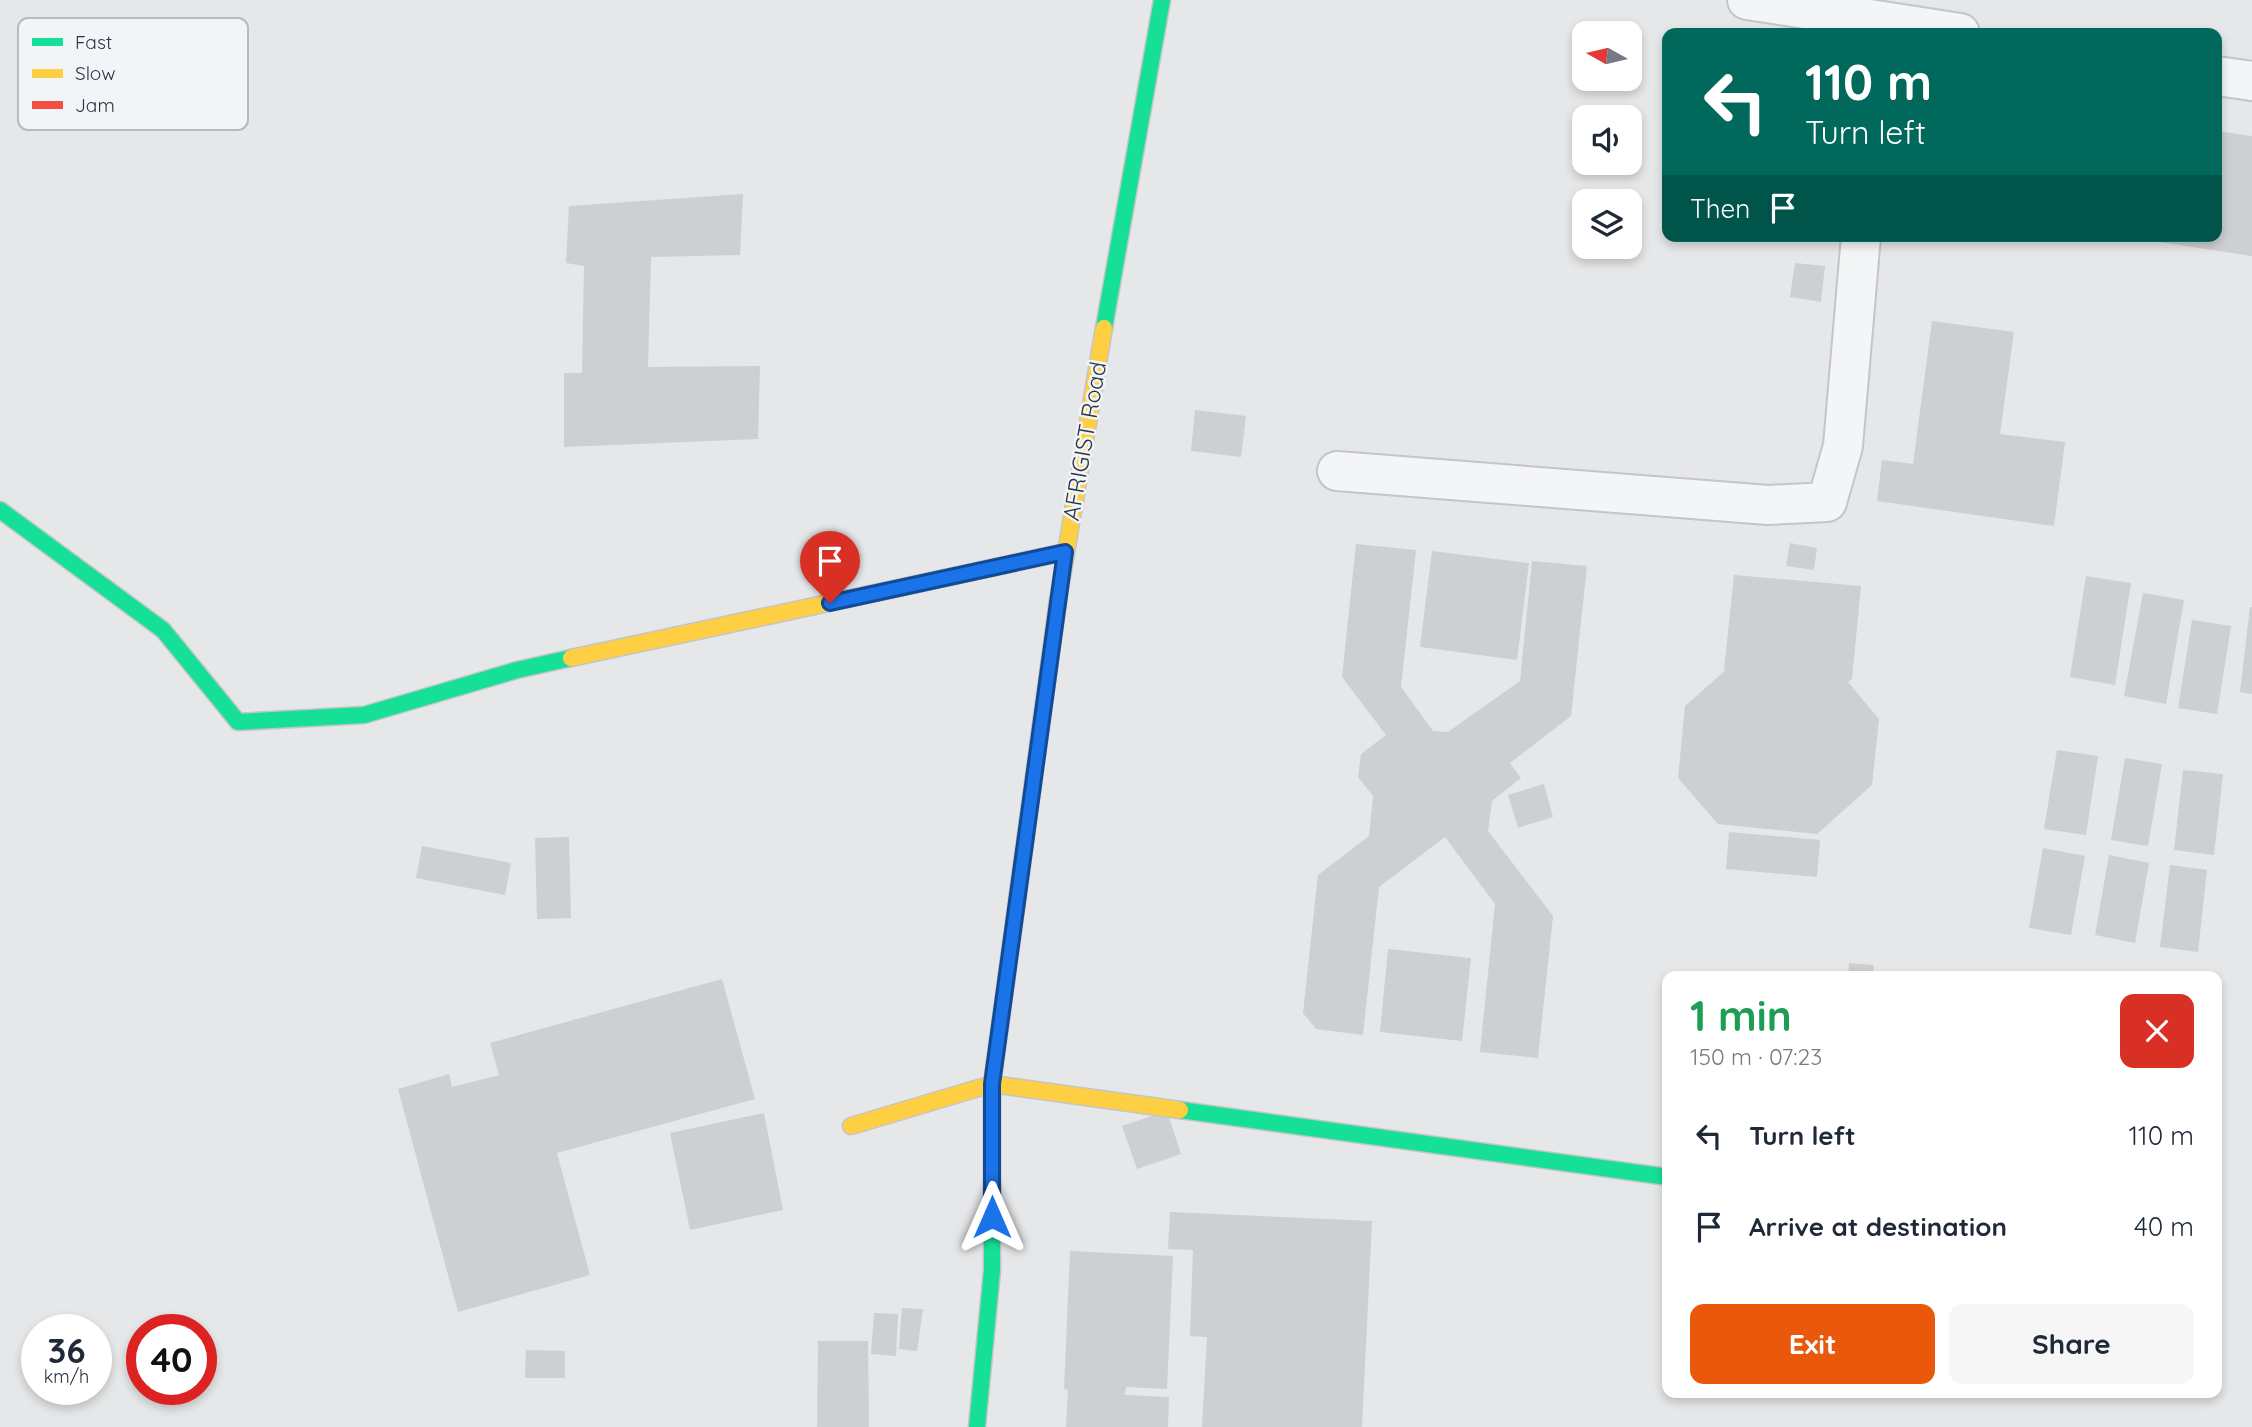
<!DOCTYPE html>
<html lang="en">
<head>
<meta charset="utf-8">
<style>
	body { margin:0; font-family:Quicksand,sans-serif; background:#f6f6f7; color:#1f2937; height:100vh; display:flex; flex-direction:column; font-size:26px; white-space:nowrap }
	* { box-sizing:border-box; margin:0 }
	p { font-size:23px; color:#747a83 }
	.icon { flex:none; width:38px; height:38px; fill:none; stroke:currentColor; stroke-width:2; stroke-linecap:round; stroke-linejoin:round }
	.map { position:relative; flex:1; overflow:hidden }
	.panel { position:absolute; left:1662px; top:971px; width:560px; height:427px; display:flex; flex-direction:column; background:#fff; border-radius:14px; box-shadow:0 4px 10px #0003 }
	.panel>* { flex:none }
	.banner { position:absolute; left:1662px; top:28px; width:560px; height:214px; border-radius:14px; box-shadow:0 4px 10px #0003; background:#00695c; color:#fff; overflow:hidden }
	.needle { width:46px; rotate:278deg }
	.buttons { position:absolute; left:1572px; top:21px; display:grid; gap:14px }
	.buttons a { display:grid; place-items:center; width:70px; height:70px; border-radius:14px; background:#fff; box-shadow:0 4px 10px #0003; font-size:35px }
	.speed { position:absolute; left:21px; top:1314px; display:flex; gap:14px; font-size:35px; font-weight:700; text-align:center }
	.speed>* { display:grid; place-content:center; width:91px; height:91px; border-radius:50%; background:#fff; box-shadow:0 4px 10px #0003; line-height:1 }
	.speed small { font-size:18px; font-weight:400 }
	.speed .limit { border:10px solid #d22; background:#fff; color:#111 }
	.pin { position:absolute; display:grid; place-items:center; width:60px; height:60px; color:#fff; margin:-72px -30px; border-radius:50% 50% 50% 0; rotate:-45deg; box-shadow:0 0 7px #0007 }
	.pin .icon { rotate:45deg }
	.me { position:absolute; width:77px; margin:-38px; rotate:0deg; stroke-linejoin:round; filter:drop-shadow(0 0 5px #0008) }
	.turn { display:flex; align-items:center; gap:24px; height:147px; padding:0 28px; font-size:32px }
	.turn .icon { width:91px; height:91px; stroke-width:2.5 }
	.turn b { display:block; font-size:49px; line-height:60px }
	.then { display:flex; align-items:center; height:66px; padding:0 28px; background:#0003; gap:14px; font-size:26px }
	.round { display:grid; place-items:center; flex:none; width:74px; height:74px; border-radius:14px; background:#f6f6f7 }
	.head { display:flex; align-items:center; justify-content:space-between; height:119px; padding:0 28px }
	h1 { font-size:42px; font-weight:700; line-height:52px; color:#1e9e55 }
	.button { display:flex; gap:14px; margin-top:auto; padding:14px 28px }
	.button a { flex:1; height:80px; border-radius:14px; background:#ea580c; color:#fff; font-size:28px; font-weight:700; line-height:80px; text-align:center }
	.button a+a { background:#f6f6f7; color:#1f2937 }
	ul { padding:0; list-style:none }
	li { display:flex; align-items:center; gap:21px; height:91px; padding:0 28px }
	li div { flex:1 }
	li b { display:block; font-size:26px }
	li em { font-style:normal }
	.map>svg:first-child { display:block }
	.building { fill:#cdcfd1 }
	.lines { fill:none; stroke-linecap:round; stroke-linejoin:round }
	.street-casing { stroke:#c3c5c7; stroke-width:42 }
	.fast-casing { stroke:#c3c5c7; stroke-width:19 }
	.slow-casing { stroke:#c3c5c7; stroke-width:19 }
	.jam-casing { stroke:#c3c5c7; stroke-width:19 }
	.street { stroke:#f4f5f6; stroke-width:38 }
	.fast { stroke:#16e098; stroke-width:16 }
	.slow { stroke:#ffcf43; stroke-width:16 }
	.jam { stroke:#f24e42; stroke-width:16 }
	.route-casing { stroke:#114b97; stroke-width:18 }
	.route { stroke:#1a73e8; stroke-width:12 }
	.labels { text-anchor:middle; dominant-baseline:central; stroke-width:5; stroke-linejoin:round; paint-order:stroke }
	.street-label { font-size:23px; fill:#2a3343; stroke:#f2f5f8 }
	.key { fill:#f2f5f8; stroke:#b6bbc2; stroke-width:2 }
	.key-label { font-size:19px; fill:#2a3343 }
</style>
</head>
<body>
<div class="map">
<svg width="2252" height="1427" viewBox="0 0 2252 1427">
	<rect width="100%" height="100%" fill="#e5e7e9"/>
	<g class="building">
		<polygon points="2217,131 2252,136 2252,256 2153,241 2154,236 2217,236"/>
		<polygon points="743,194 740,255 651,257 648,367 760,366 758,439 564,447 564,373 582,373 584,266 566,263 569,206"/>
		<polygon points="1795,263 1825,266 1821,302 1790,297"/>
		<polygon points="1932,321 2014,332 2000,434 2065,442 2054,526 1877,501 1882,460 1913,464"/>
		<polygon points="1195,410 1246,416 1241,457 1191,451"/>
		<polygon points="1790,543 1817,548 1814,570 1786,566"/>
		<polygon points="1356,544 1416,550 1401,687 1433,731 1448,732 1520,681 1532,561 1587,566 1571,716 1510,763 1521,778 1492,801 1488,831 1553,916 1538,1058 1480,1052 1495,904 1445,837 1379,887 1363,1035 1316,1029 1303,1013 1318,875 1369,836 1373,796 1358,777 1361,754 1386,735 1342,677"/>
		<polygon points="1432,551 1529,563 1517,660 1420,647"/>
		<polygon points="1734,575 1861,586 1852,679 1848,682 1879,719 1872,785 1817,834 1718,824 1678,778 1685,706 1727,669 1724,670"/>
		<polygon points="2086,576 2131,583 2115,685 2070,677"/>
		<polygon points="2143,593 2184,600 2166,704 2124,696"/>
		<polygon points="2250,607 2252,607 2252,694 2240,692"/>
		<polygon points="2192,620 2231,626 2217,714 2178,708"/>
		<polygon points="2057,750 2098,756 2086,835 2044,829"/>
		<polygon points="2125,758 2162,764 2148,846 2111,840"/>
		<polygon points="2183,770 2223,774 2214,855 2174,850"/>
		<polygon points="1544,784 1553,817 1518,828 1508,795"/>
		<polygon points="1729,832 1820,840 1817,877 1726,869"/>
		<polygon points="569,837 571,918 537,919 535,838"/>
		<polygon points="422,846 511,863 505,895 416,878"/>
		<polygon points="2043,848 2085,856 2071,935 2029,928"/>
		<polygon points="2109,855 2149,863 2135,943 2095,935"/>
		<polygon points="2170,865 2207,870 2198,952 2160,947"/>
		<polygon points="1388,949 1471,958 1462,1041 1380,1032"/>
		<polygon points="1849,963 1874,965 1873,976 1848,976"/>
		<polygon points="722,979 755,1099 557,1153 590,1275 458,1312 398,1089 449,1074 452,1087 499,1075 490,1043"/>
		<polygon points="1167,1111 1181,1154 1137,1169 1122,1126"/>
		<polygon points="764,1113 783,1210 690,1230 670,1133"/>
		<polygon points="1170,1212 1372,1221 1362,1427 1202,1427 1207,1337 1190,1336 1193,1250 1168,1249"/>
		<polygon points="1070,1251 1173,1256 1167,1389 1126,1387 1125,1395 1169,1397 1168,1427 1066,1427 1068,1390 1064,1389"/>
		<polygon points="902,1308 923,1309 917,1351 899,1349"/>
		<polygon points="874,1313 898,1314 896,1356 871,1354"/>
		<polygon points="818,1341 868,1341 869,1427 817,1427"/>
		<polygon points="526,1350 565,1351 565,1378 525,1378"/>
	</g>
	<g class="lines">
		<defs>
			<g id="street">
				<polyline points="1747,0 1960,33"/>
				<polyline points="2217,76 2252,81"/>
				<polyline points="1337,471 1768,505 1827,502 1843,446 1861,236"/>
			</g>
			<g id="fast">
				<polyline points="1104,328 1162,0"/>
				<polyline points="0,510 163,630 238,722 364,715 517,670 571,658"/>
				<polyline points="1180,1110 1668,1177"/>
				<polyline points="977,1427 992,1270 992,1084 1058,600"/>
			</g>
			<g id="slow">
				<polyline points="1058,600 1104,328"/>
				<polyline points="571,658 847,599"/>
				<polyline points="851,1126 992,1084 1180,1110"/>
			</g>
			<polyline id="jam" points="847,599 1065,552"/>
		</defs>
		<use href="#street" class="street-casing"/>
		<use href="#fast" class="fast-casing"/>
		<use href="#slow" class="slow-casing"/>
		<use href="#jam" class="jam-casing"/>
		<use href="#street" class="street"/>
		<use href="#fast" class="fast"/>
		<use href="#slow" class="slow"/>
		<use href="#jam" class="jam"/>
	</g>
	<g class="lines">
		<defs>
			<polyline id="route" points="830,603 1065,552 992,1084 992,1217"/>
		</defs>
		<use href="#route" class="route-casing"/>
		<use href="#route" class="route"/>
	</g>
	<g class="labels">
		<g class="street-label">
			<text transform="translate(1084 441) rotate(-80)">AFRIGIST Road</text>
		</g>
	</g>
	<rect x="18" y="18" width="230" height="112" rx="10" class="key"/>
	<rect x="32" y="38" width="31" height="8" fill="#16e098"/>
	<rect x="32" y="69" width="31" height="9" fill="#ffcf43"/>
	<rect x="32" y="101" width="31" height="8" fill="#f24e42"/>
	<g class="key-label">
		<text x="75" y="49">Fast</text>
		<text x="75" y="80">Slow</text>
		<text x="75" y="112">Jam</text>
	</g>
</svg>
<div class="buttons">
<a><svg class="needle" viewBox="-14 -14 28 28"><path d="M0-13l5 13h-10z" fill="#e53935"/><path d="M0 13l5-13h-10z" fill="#747a83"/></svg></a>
<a><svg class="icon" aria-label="sound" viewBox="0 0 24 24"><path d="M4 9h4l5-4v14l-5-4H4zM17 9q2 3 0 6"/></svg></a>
<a><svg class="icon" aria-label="layers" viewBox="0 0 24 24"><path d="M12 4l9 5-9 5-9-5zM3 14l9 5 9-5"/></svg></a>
</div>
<div class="speed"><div>36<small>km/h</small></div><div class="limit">40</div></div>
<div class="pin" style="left:830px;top:603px;background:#d93025"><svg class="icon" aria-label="arrive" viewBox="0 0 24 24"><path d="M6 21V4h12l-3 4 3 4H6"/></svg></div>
<svg class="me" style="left:992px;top:1217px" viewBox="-20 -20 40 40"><path d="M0-17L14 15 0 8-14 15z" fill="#1a73e8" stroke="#fff" stroke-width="4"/></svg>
<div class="banner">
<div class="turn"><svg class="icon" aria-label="left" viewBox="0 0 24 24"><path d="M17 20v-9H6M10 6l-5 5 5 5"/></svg><div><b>110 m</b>Turn left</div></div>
<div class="then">Then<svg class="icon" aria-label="arrive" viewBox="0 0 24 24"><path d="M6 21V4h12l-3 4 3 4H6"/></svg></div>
</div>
<section class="panel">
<div class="head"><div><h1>1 min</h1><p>150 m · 07:23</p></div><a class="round" style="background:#d93025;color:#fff"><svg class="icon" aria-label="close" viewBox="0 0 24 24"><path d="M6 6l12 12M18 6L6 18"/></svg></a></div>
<ul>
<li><svg class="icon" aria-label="left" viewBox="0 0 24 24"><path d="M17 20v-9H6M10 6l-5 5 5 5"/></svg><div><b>Turn left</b></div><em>110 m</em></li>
<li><svg class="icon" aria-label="arrive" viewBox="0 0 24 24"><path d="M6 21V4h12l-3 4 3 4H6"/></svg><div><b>Arrive at destination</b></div><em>40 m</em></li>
</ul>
<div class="button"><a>Exit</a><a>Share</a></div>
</section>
</div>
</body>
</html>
